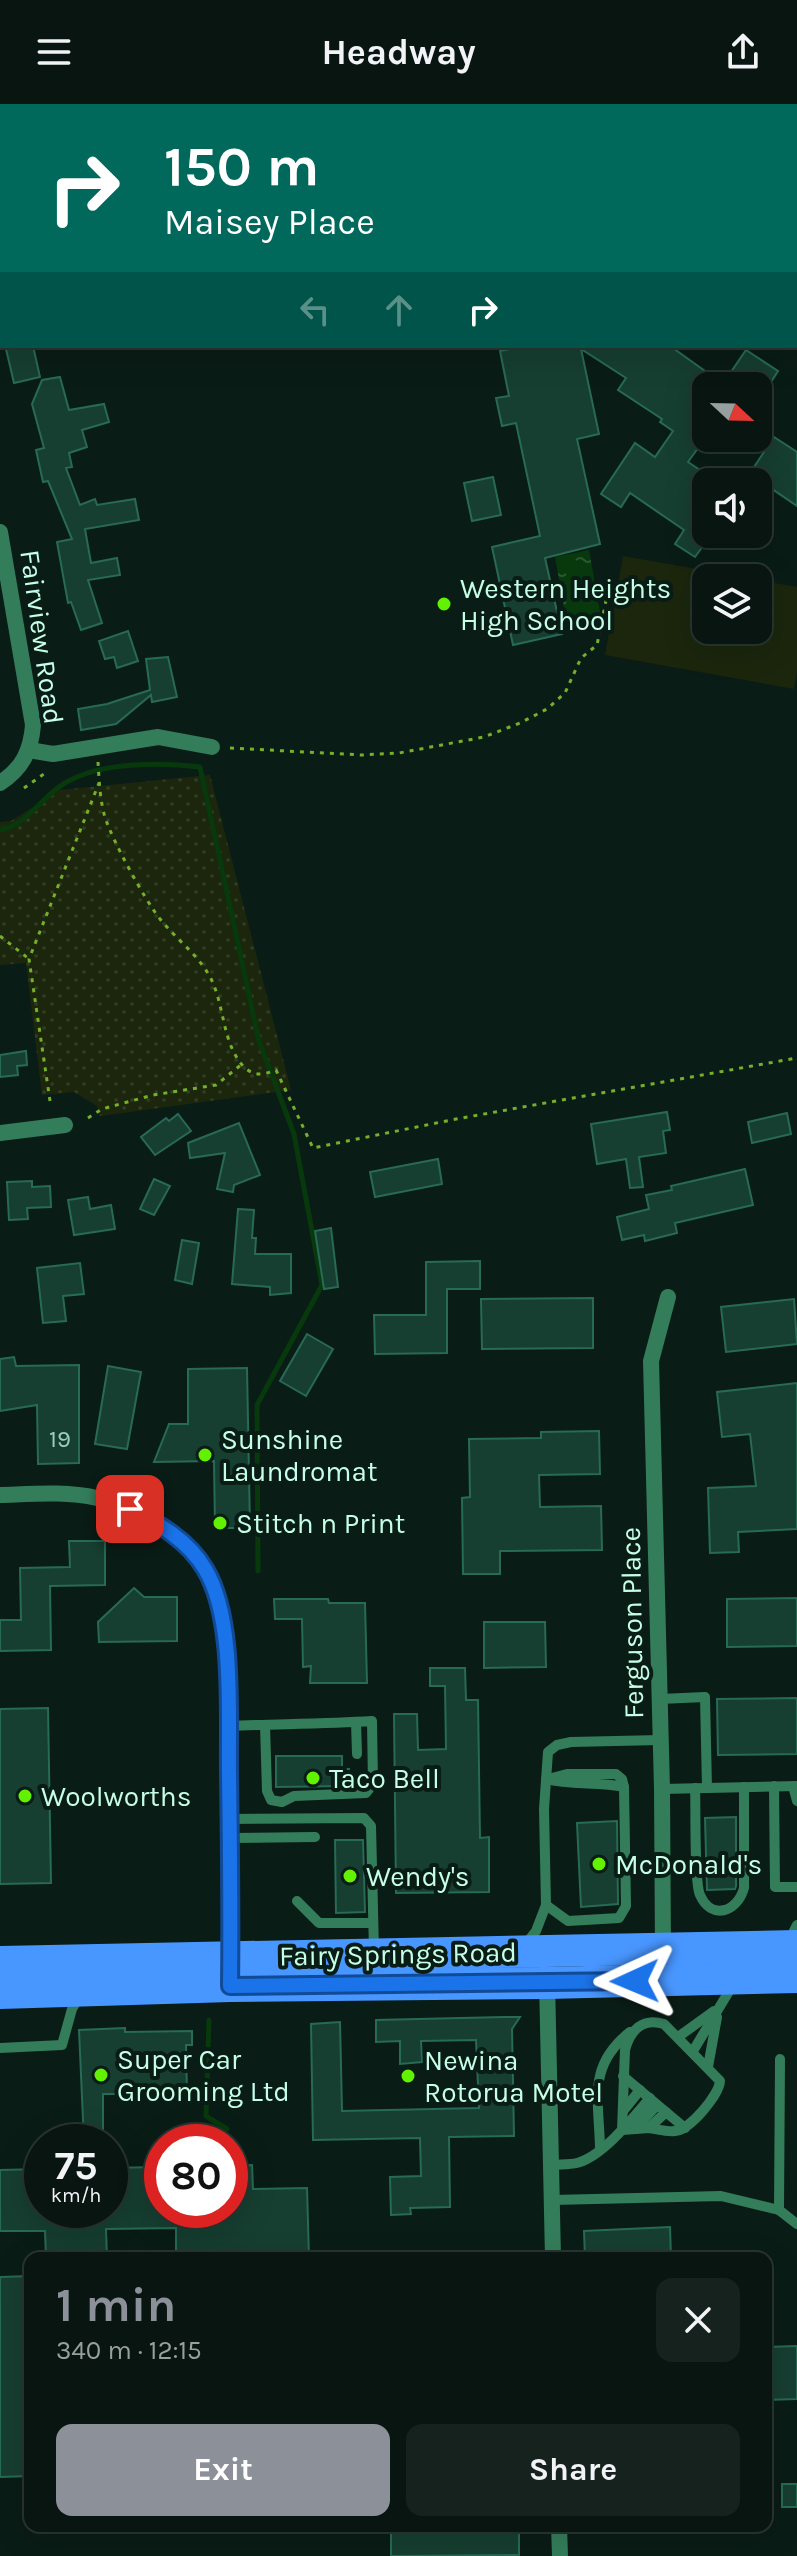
<!DOCTYPE html>
<html lang="en">
<head>
<meta charset="utf-8">
<style>
	body { margin:0; font-family:Karla,sans-serif; background:#16221e; color:#f1f3f6; height:100vh; display:flex; flex-direction:column; font-size:30px; white-space:nowrap }
	* { box-sizing:border-box; margin:0 }
	p { font-size:26px; color:#989f9f }
	.icon { flex:none; width:44px; height:44px; fill:none; stroke:currentColor; stroke-width:2; stroke-linecap:round; stroke-linejoin:round }
	.map { position:relative; flex:1; overflow:hidden }
	.drawer { position:absolute; left:24px; top:2148px; width:748px; height:280px; display:flex; flex-direction:column; background:#081510; border-radius:16px; box-shadow:0 8px 32px #0002,0 0 0 2px #293430 }
	.drawer>* { flex:none }
	.banner { position:absolute; left:0px; top:0px; width:798px; height:244px; box-shadow:0 8px 32px #0002,0 0 0 2px #293430; background:#00695c; color:#fff; overflow:hidden }
	.needle { width:52px; rotate:112deg }
	.tools { position:absolute; left:692px; top:268px; display:grid; gap:16px }
	.tools a { display:grid; place-items:center; width:80px; height:80px; border-radius:16px; background:#081510; box-shadow:0 8px 32px #0002,0 0 0 2px #293430; font-size:40px }
	.speed { position:absolute; left:24px; top:2020px; display:flex; gap:16px; font-size:40px; font-weight:700; text-align:center }
	.speed>* { display:grid; place-content:center; width:104px; height:104px; border-radius:50%; background:#081510; box-shadow:0 8px 32px #0002,0 0 0 2px #293430; line-height:1 }
	.speed small { font-size:20px; font-weight:400 }
	.speed .limit { border:12px solid #d22; background:#fff; color:#111 }
	.pin { position:absolute; display:grid; place-items:center; width:68px; height:68px; color:#fff; margin:-34px; border-radius:16px; box-shadow:0 4px 12px #0006 }
	.me { position:absolute; width:88px; margin:-44px; rotate:269deg; stroke-linejoin:round; filter:drop-shadow(0 0 6px #0008) }
	.turn { display:flex; align-items:center; gap:28px; height:168px; padding:0 32px; font-size:36px }
	.turn .icon { width:104px; height:104px; stroke-width:2.5 }
	.turn b { display:block; font-size:56px; line-height:68px }
	.lanes { display:flex; align-items:center; height:76px; padding:0 32px; background:#0003; justify-content:center; gap:40px; direction:ltr }
	.lanes .off { opacity:.35 }
	.round { display:grid; place-items:center; flex:none; width:84px; height:84px; border-radius:16px; background:#16221e }
	.headline { display:flex; align-items:center; justify-content:space-between; height:136px; padding:0 32px }
	h1 { font-size:48px; font-weight:700; line-height:60px; color:#8c9099 }
	.cta { display:flex; gap:16px; margin-top:auto; padding:16px 32px }
	.cta a { flex:1; height:92px; border-radius:16px; background:#8c9099; color:#fff; font-size:32px; font-weight:700; line-height:92px; text-align:center }
	.cta a+a { background:#16221e; color:#f1f3f6 }
	header { display:flex; justify-content:space-between; align-items:center; height:104px; padding:0 32px; background:#081510; font-size:36px; font-weight:700 }
	.map>svg:first-child { display:block }
	.green { fill:#1b260d }
	.park { fill:url(#park-dots) }
	.water { fill:url(#water-ripples) }
	.lines { fill:none; stroke-linecap:round; stroke-linejoin:round }
	.stream { stroke:#07390d; stroke-width:5 }
	.building { fill:#163e31; stroke:#276a55; stroke-width:2 }
	.path { stroke:#76b029; stroke-width:3; stroke-dasharray:4 6; stroke-linecap:butt }
	.service { stroke:#347d5a; stroke-width:10 }
	.minor { stroke:#347d5a; stroke-width:16 }
	.trunk { stroke:#4896ff; stroke-width:32 }
	.route-casing { stroke:#114b97; stroke-width:20 }
	.route { stroke:#1a73e8; stroke-width:14 }
	.poi-dot { fill:#62f100; stroke:#0a1c16; stroke-width:3 }
	.labels { text-anchor:middle; dominant-baseline:central; stroke-width:8; stroke-linejoin:round; paint-order:stroke }
	.number-label { font-size:24px; fill:#9acfba }
	.poi-label { font-size:28px; fill:#c6ffe8; stroke:#0a1c16; text-anchor:start }
	.street-label { font-size:28px; fill:#c6ffe8; stroke:#0a1c16 }
</style>
</head>
<body>
<header><svg class="icon" aria-label="menu" viewBox="0 0 24 24"><path d="M4 6h16M4 12h16M4 18h16"/></svg>Headway<svg class="icon" aria-label="share" viewBox="0 0 24 24"><path d="M12 15V3M7 8l5-5 5 5M5 13v7h14v-7"/></svg></header>
<div class="map">
<svg width="797" height="2452" viewBox="0 0 797 2452">
	<defs>
		<pattern id="park-dots" width="8" height="8" patternUnits="userSpaceOnUse" patternTransform="scale(2)"><rect width="8" height="8" fill="#1b260d"/><path d="M2 2h.1M6 6h.1" fill="none" stroke="#303c24" stroke-width="1.8" stroke-linecap="round"/></pattern>
		<pattern id="water-ripples" width="26" height="14" patternUnits="userSpaceOnUse" patternTransform="scale(2)"><rect width="26" height="14" fill="#07390d"/><path d="M2 4q2-2 4 0t4 0M15 11q2-2 4 0t4 0" fill="none" stroke="#2a5730"/></pattern>
	</defs>
	<rect width="100%" height="100%" fill="#0a1c16"/>
	<polygon class="green" points="623,452 748,474 706,474 706,526 758,526 758,476 797,483 797,568 794,585 605,551"/>
	<polygon class="park" points="210,671 291,986 100,1012 97,1002 74,988 42,991 26,859 0,861 0,718 11,717 60,686"/>
	<polygon class="water" points="589,446 601,514 567,520 555,453"/>
	<g class="lines">
		<g class="stream">
			<path d="M 0,726 C 27,722 42,692 65,679 C 100,658 160,658 200,663 L 259,937 L 294,1030 L 322,1181 L 257,1301 L 258,1467"/>
			<polyline points="209,1916 206,2012 227,2025"/>
		</g>
	</g>
	<g class="building">
		<polygon points="21,242 33,242 40,273 14,279 6,245"/>
		<polygon points="525,242 670,242 726,282 706,282 706,333 688,358 706,370 706,438 695,453 675,440 684,426 630,389 621,403 601,390 635,339 655,353 673,327 660,318 662,315 618,286 626,274 581,245 599,330 577,335 600,440 545,454 562,530 513,541 492,443 540,432 516,319 502,322 496,294 509,292 500,247"/>
		<polygon points="746,246 778,267 764,289 758,285 758,282 753,282 731,268"/>
		<polygon points="60,273 69,306 104,300 109,318 82,326 87,343 69,349 72,363 66,364 80,401 95,395 97,401 135,395 139,416 85,425 91,459 117,454 120,471 88,476 102,519 81,526 71,498 68,499 57,438 72,435 48,377 43,378 36,346 44,344 32,300 42,276"/>
		<polygon points="774,333 797,348 797,402 769,383 758,399 758,378 744,378"/>
		<polygon points="493,373 501,411 472,417 464,379"/>
		<polygon points="128,527 138,557 117,564 114,553 105,555 99,537"/>
		<polygon points="168,553 177,593 152,598 151,591 116,620 81,626 78,605 107,600 150,586 146,555"/>
		<polygon points="26,947 27,961 17,962 18,971 0,973 0,951"/>
		<polygon points="667,1008 670,1026 663,1027 666,1049 639,1053 643,1083 630,1084 626,1055 597,1060 591,1020"/>
		<polygon points="787,1009 791,1030 752,1039 748,1018"/>
		<polygon points="178,1010 191,1027 155,1051 141,1033 166,1014 169,1017"/>
		<polygon points="239,1019 260,1071 234,1081 233,1088 217,1085 225,1049 190,1054 188,1039"/>
		<polygon points="438,1055 442,1080 375,1093 370,1068"/>
		<polygon points="745,1065 753,1101 675,1119 677,1129 645,1137 644,1131 622,1136 617,1113 649,1105 646,1091 672,1086 671,1082"/>
		<polygon points="154,1075 170,1082 154,1111 140,1105"/>
		<polygon points="32,1077 32,1083 50,1082 51,1103 27,1104 28,1115 9,1116 7,1078"/>
		<polygon points="88,1093 90,1105 111,1101 115,1125 74,1131 68,1096"/>
		<polygon points="238,1105 254,1106 252,1134 256,1134 255,1150 291,1150 291,1189 270,1191 270,1183 232,1180"/>
		<polygon points="331,1124 338,1183 324,1185 315,1127"/>
		<polygon points="182,1136 199,1139 192,1180 175,1176"/>
		<polygon points="480,1157 480,1185 447,1185 447,1249 375,1250 374,1211 426,1211 426,1158"/>
		<polygon points="80,1159 84,1190 63,1192 66,1217 43,1219 37,1164"/>
		<polygon points="593,1194 593,1244 482,1245 481,1195"/>
		<polygon points="794,1195 797,1240 726,1248 721,1203"/>
		<polygon points="307,1230 333,1245 306,1292 280,1277"/>
		<polygon points="14,1253 16,1262 79,1261 79,1359 38,1360 37,1301 0,1307 0,1255"/>
		<polygon points="108,1262 141,1268 127,1345 95,1340"/>
		<polygon points="247,1264 250,1424 215,1424 214,1357 154,1358 169,1320 188,1320 188,1265"/>
		<polygon points="797,1279 797,1425 738,1428 739,1448 710,1449 708,1384 756,1382 750,1330 722,1333 717,1288"/>
		<polygon points="599,1327 600,1370 539,1371 540,1403 601,1402 602,1446 500,1447 500,1470 463,1470 462,1394 470,1393 469,1335 541,1334 541,1328"/>
		<polygon points="69,1437 105,1437 105,1481 50,1482 51,1546 0,1547 0,1516 21,1516 20,1464 70,1463"/>
		<polygon points="134,1484 144,1493 177,1493 177,1537 99,1538 98,1518"/>
		<polygon points="797,1494 797,1542 727,1543 727,1495"/>
		<polygon points="274,1495 328,1495 329,1499 365,1499 367,1579 310,1579 311,1562 303,1563 302,1515 275,1515"/>
		<polygon points="484,1518 545,1518 546,1563 484,1564"/>
		<polygon points="430,1564 465,1564 466,1596 478,1596 480,1734 489,1733 489,1788 396,1789 394,1610 417,1610 418,1646 446,1645 445,1582 430,1582"/>
		<polygon points="797,1594 797,1650 718,1651 717,1595"/>
		<polygon points="48,1604 51,1779 0,1780 0,1605"/>
		<polygon points="276,1652 342,1652 342,1665 349,1665 349,1682 276,1683"/>
		<polygon points="736,1713 736,1782 735,1785 707,1786 705,1714"/>
		<polygon points="617,1717 618,1800 581,1803 577,1719"/>
		<polygon points="335,1736 363,1736 365,1808 336,1809"/>
		<polygon points="504,1913 520,1913 512,1925 514,2032 449,2033 450,2103 410,2104 411,2110 391,2111 390,2073 421,2072 420,2034 313,2036 311,1920 340,1918 342,2007 479,2004 476,1936 421,1937 422,1958 400,1960 400,1937 376,1938 376,1916"/>
		<polygon points="125,1924 125,1928 192,1927 192,1941 186,1941 187,1990 103,1990 103,2038 84,2038 79,1926"/>
		<polygon points="252,2061 253,2085 307,2084 309,2154 176,2154 176,2124 106,2125 107,2154 46,2154 45,2127 0,2127 0,2066 42,2065 42,2106 110,2106 110,2064 157,2063 158,2106 230,2106 230,2062"/>
		<polygon points="670,2123 671,2154 585,2154 584,2127"/>
		<polygon points="30,2172 30,2372 0,2373 0,2173"/>
		<polygon points="797,2242 797,2295 766,2296 766,2243"/>
		<rect x="782" y="2380" width="15" height="23"/>
		<polygon points="391,2422 519,2422 519,2451 391,2452"/>
	</g>
	<g class="lines">
		<g class="path">
			<polyline points="796,81 797,80"/>
			<polyline points="230,644 362,651 399,649 484,633 520,619 547,605 565,589 581,554 597,541 608,487"/>
			<path d="M 98,658 C 99,675 100,697 105,713 C 112,736 145,796 160,815 C 176,835 196,849 209,871 C 225,899 221,937 243,962 C 254,973 263,971 276,966 L 313,1044 L 456,1015 L 797,954"/>
			<polyline points="24,684 48,667"/>
			<polyline points="0,832 29,855"/>
			<polyline points="50,997 29,855 99,679"/>
			<polyline points="88,1014 102,1005 153,991 216,981 242,960"/>
		</g>
		<g class="service">
			<polyline points="694,0 700,2"/>
			<polyline points="647,2 650,0"/>
			<polyline points="796,30 797,30"/>
			<polyline points="796,53 797,52"/>
			<polyline points="660,1595 705,1593 707,1684"/>
			<polyline points="356,1618 357,1650"/>
			<path d="M 229,1622 C 276,1620 324,1620 372,1617 L 373,1680 L 366,1689 L 294,1692 L 282,1698 L 271,1696 L 267,1687 L 265,1621"/>
			<polyline points="548,1675 567,1670 616,1670 622,1675 624,1683"/>
			<polyline points="774,1682 775,1783 797,1783"/>
			<polyline points="793,1682 797,1697"/>
			<path d="M 695,1684 C 696,1703 694,1778 700,1791 C 711,1816 737,1809 744,1784 L 744,1683"/>
			<polyline points="662,1685 797,1682"/>
			<polyline points="230,1715 364,1714 371,1722 374,1847"/>
			<polyline points="230,1734 315,1733"/>
			<polyline points="297,1797 319,1819 373,1819"/>
			<path d="M 546,1801 L 568,1817 L 619,1814 L 626,1802 L 624,1683 C 598,1677 572,1682 546,1675"/>
			<polyline points="789,1837 797,1821"/>
			<polyline points="525,1841 536,1827 546,1801 544,1705 548,1648 557,1641 571,1638 660,1636"/>
			<polyline points="678,1933 714,1907"/>
			<polyline points="0,1944 62,1941 72,1905 79,1893"/>
			<polyline points="693,1947 734,1879"/>
			<polyline points="780,1955 779,2106 797,2120"/>
			<polyline points="708,1963 717,1913"/>
			<polyline points="623,1972 685,2024"/>
			<polyline points="623,2007 640,1986"/>
			<path d="M 649,2024 C 657,2025 666,2028 675,2027 C 690,2026 719,1991 720,1977 L 664,1920 C 642,1913 630,1927 625,1946 L 622,2026 L 649,2024 L 666,2008"/>
			<polyline points="635,2025 657,2001"/>
			<path d="M 600,2044 C 599,1995 587,1962 630,1928"/>
			<path d="M 551,2061 C 559,2060 569,2061 577,2059 C 603,2052 632,2015 650,1994"/>
			<polyline points="552,2096 721,2092 779,2106"/>
		</g>
		<g class="minor">
			<path d="M 0,428 L 33,621 C 31,647 22,665 0,679"/>
			<polyline points="29,646 53,650 158,633 212,643"/>
			<polyline points="0,1029 65,1021"/>
			<path d="M 0,1391 C 32,1390 66,1387 97,1394 C 150,1407 207,1443 220,1500 C 230,1545 228,1594 229,1639 C 230,1712 231,1785 231,1858"/>
			<polyline points="663,1849 662,1685 651,1257 668,1193"/>
			<polyline points="547,1876 553,2154"/>
			<polyline points="559,2422 560,2452"/>
		</g>
		<g class="trunk">
			<polyline points="0,1858 797,1842"/>
			<polyline points="0,1889 230,1882 547,1879 797,1873"/>
		</g>
	</g>
	<g class="lines">
		<defs>
			<path id="route" d="M 130,1405 C 159,1420 188,1436 205,1465 C 235,1514 228,1611 229,1669 C 230,1740 231,1811 230,1882 L 635,1877"/>
		</defs>
		<use href="#route" class="route-casing"/>
		<use href="#route" class="route"/>
	</g>
	<g class="poi-dot">
		<circle cx="444" cy="500" r="8"/>
		<circle cx="205" cy="1351" r="8"/>
		<circle cx="220" cy="1419" r="8"/>
		<circle cx="313" cy="1674" r="8"/>
		<circle cx="25" cy="1692" r="8"/>
		<circle cx="599" cy="1760" r="8"/>
		<circle cx="350" cy="1772" r="8"/>
		<circle cx="101" cy="1971" r="8"/>
		<circle cx="408" cy="1972" r="8"/>
	</g>
	<g class="labels">
		<g class="number-label">
			<text x="60" y="1335">19</text>
		</g>
		<g class="poi-label">
			<text x="460" y="484">Western Heights<tspan x="460" dy="32">High School</tspan></text>
			<text x="221" y="1335">Sunshine<tspan x="221" dy="32">Laundromat</tspan></text>
			<text x="236" y="1419">Stitch n Print</text>
			<text x="329" y="1674">Taco Bell</text>
			<text x="41" y="1692">Woolworths</text>
			<text x="615" y="1760">McDonald's</text>
			<text x="366" y="1772">Wendy's</text>
			<text x="117" y="1955">Super Car<tspan x="117" dy="32">Grooming Ltd</tspan></text>
			<text x="424" y="1956">Newina<tspan x="424" dy="32">Rotorua Motel</tspan></text>
		</g>
		<g class="street-label">
			<text transform="translate(42 533) rotate(82)">Fairview Road</text>
			<text transform="translate(632 1519) rotate(-91)">Ferguson Place</text>
			<text transform="translate(398 1850) rotate(-1)">Fairy Springs Road</text>
		</g>
	</g>
</svg>
<div class="tools">
<a><svg class="needle" viewBox="-14 -14 28 28"><path d="M0-13l5 13h-10z" fill="#e53935"/><path d="M0 13l5-13h-10z" fill="#989f9f"/></svg></a>
<a><svg class="icon" aria-label="sound" viewBox="0 0 24 24"><path d="M4 9h4l5-4v14l-5-4H4zM17 9q2 3 0 6"/></svg></a>
<a><svg class="icon" aria-label="layers" viewBox="0 0 24 24"><path d="M12 4l9 5-9 5-9-5zM3 14l9 5 9-5"/></svg></a>
</div>
<div class="speed"><div>75<small>km/h</small></div><div class="limit">80</div></div>
<div class="pin" style="left:130px;top:1405px;background:#d93025"><svg class="icon" aria-label="arrive" viewBox="0 0 24 24"><path d="M6 21V4h12l-3 4 3 4H6"/></svg></div>
<svg class="me" style="left:635px;top:1877px" viewBox="-20 -20 40 40"><path d="M0-17L14 15 0 8-14 15z" fill="#1a73e8" stroke="#fff" stroke-width="4"/></svg>
<div class="banner">
<div class="turn"><svg class="icon" aria-label="right" viewBox="0 0 24 24"><path d="M7 20v-9h11M14 6l5 5-5 5"/></svg><div><b>150 m</b>Maisey Place</div></div>
<div class="lanes"><svg class="icon off" aria-label="left" viewBox="0 0 24 24"><path d="M17 20v-9H6M10 6l-5 5 5 5"/></svg><svg class="icon off" aria-label="ahead" viewBox="0 0 24 24"><path d="M12 20V5M6 11l6-6 6 6"/></svg><svg class="icon" aria-label="right" viewBox="0 0 24 24"><path d="M7 20v-9h11M14 6l5 5-5 5"/></svg></div>
</div>
<section class="drawer">
<div class="headline"><div><h1>1 min</h1><p>340 m · 12:15</p></div><a class="round"><svg class="icon" aria-label="close" viewBox="0 0 24 24"><path d="M6 6l12 12M18 6L6 18"/></svg></a></div>
<div class="cta"><a>Exit</a><a>Share</a></div>
</section>
</div>
</body>
</html>
